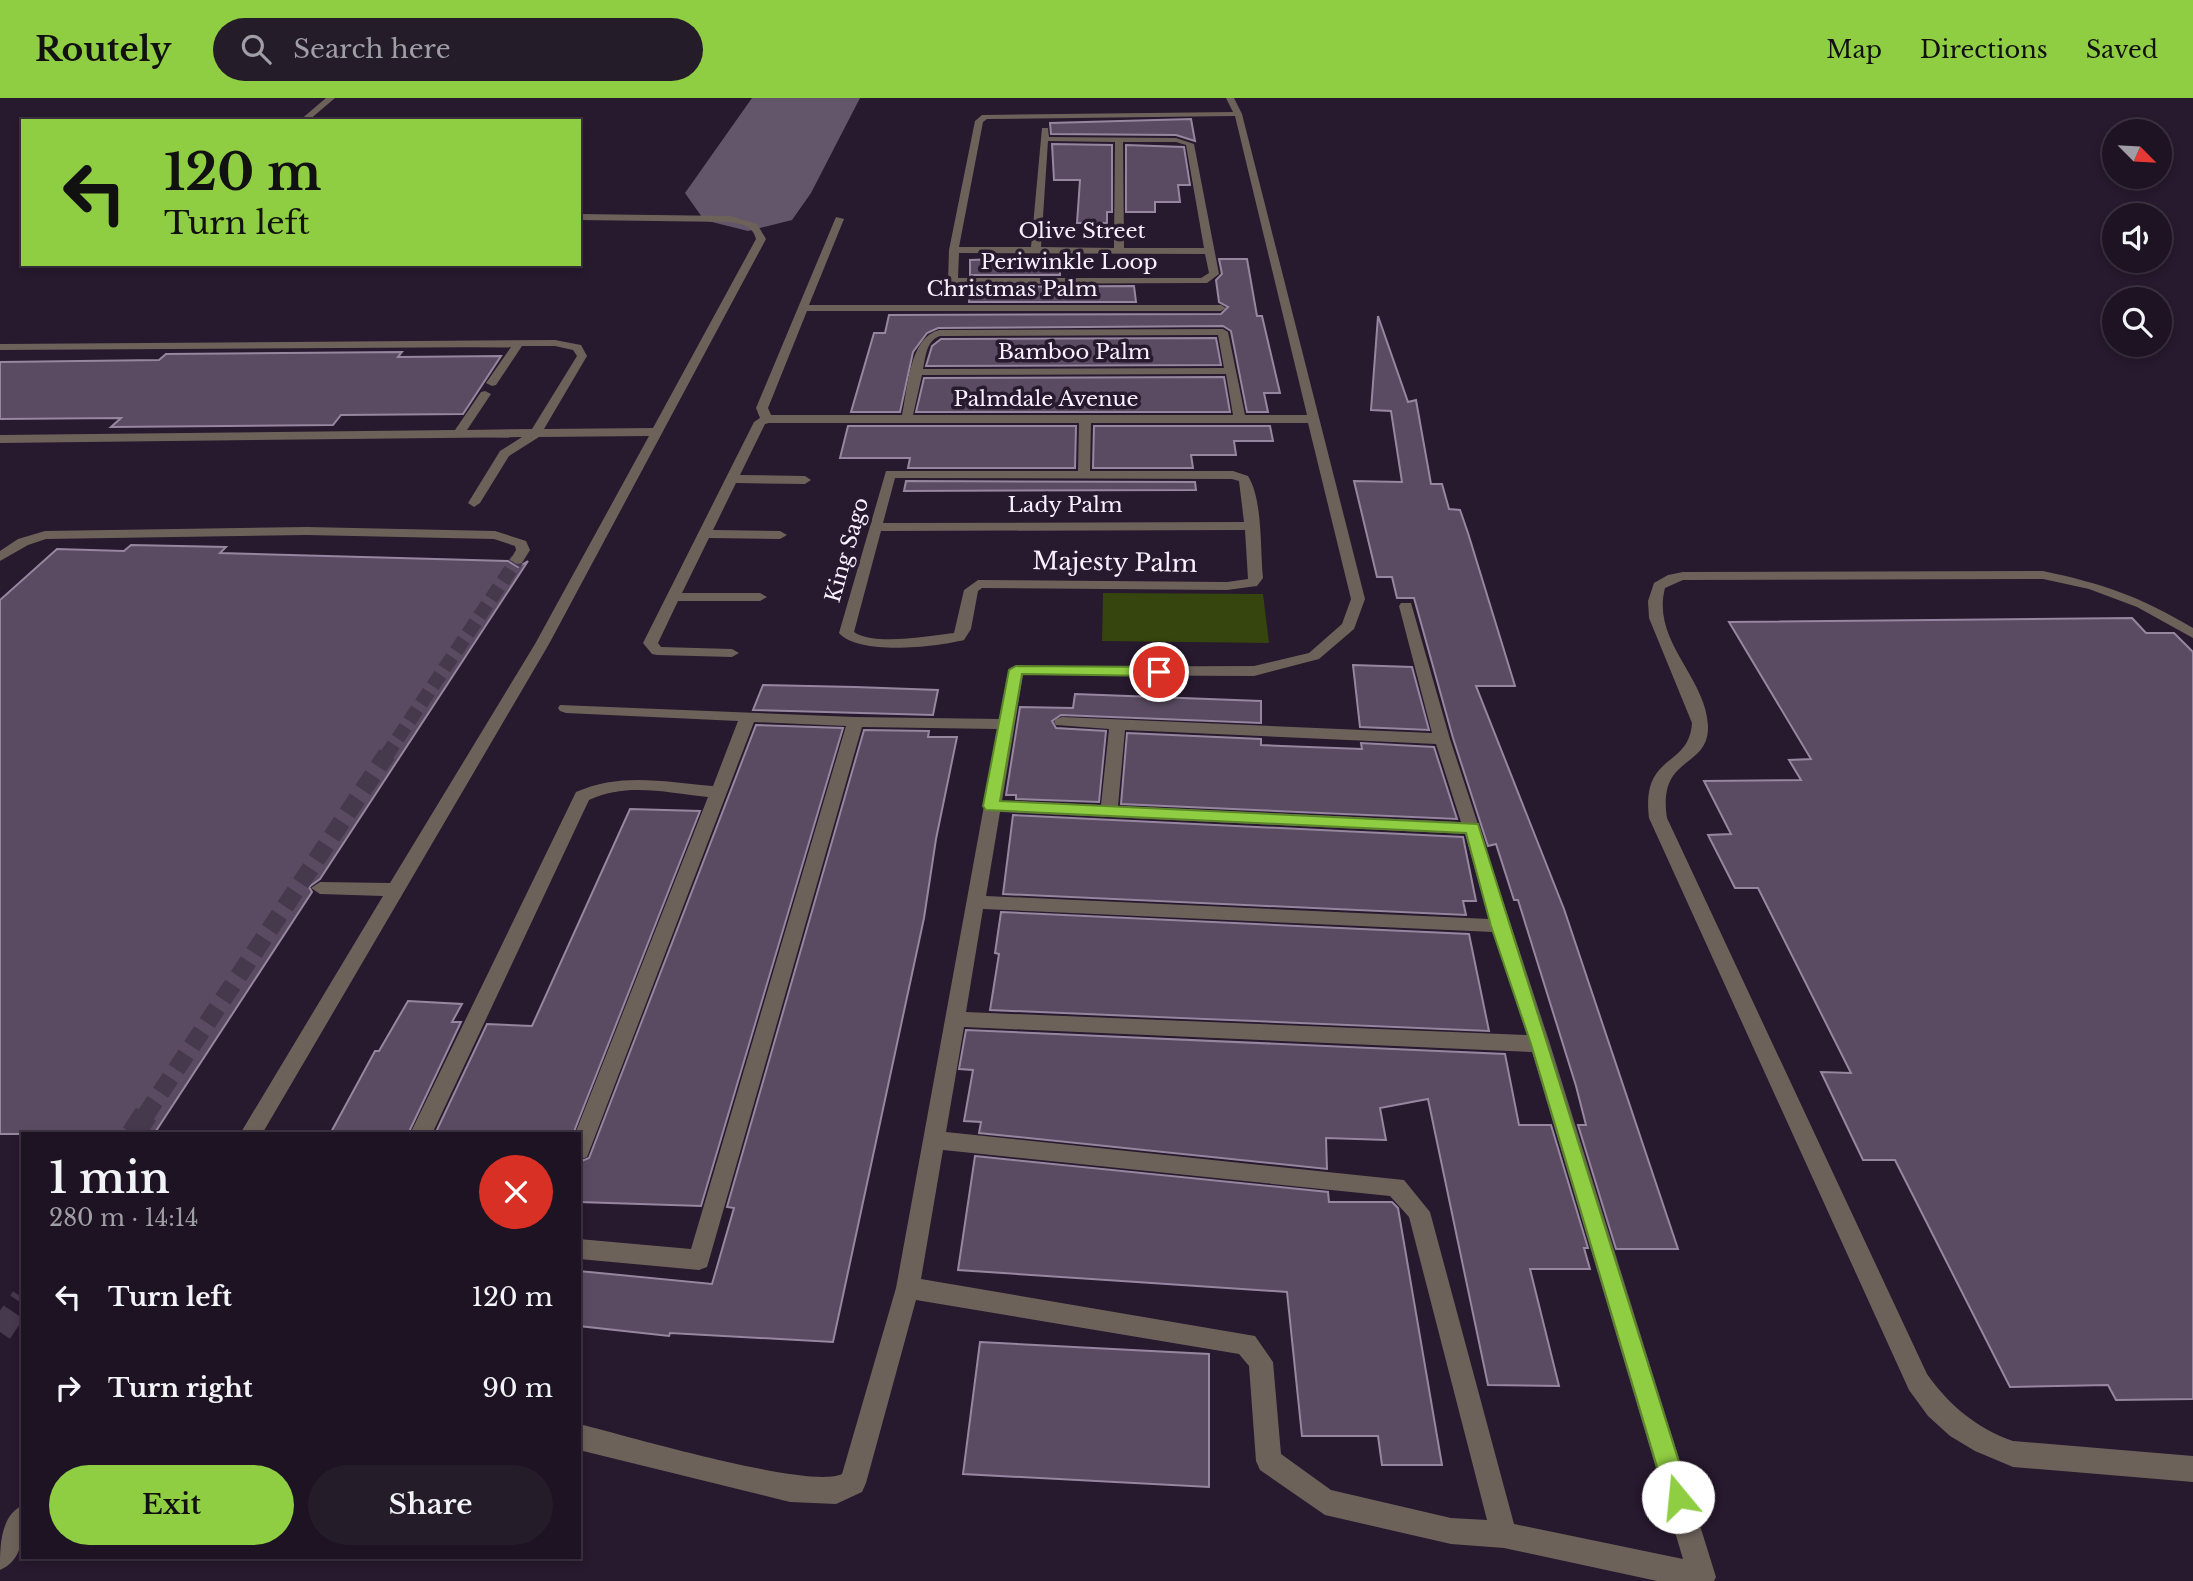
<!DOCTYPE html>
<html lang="en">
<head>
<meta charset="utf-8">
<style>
	body { margin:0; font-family:"Libre Baskerville",serif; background:#251c2a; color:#f1f3f6; height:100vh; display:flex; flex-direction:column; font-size:26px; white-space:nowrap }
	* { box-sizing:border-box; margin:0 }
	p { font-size:23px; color:#a09ea5 }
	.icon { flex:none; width:38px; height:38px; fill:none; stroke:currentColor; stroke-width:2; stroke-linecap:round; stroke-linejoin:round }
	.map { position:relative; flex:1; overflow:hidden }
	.panel { position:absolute; left:21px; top:1034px; width:560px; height:427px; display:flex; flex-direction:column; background:#1d1322; border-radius:0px; box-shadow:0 4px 10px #0003,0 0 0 2px #3b3240 }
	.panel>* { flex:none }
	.top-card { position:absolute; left:21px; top:21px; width:560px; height:147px; border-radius:0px; box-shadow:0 4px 10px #0003,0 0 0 2px #3b3240; background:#8fcd42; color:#111; overflow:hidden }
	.needle { width:46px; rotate:114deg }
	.controls { position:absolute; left:2102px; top:21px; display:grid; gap:14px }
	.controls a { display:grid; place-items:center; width:70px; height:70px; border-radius:50%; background:#1d1322; box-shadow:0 4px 10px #0003,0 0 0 2px #3b3240; font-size:35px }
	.pin { position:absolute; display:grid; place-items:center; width:60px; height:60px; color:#fff; margin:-30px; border:4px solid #fff; border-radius:50%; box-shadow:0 2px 7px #0007 }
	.me { position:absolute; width:77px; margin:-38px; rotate:343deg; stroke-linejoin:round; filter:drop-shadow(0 0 5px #0008) }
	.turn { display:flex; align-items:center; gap:24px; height:147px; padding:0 28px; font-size:32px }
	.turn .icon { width:91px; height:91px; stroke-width:2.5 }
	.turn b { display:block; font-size:49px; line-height:60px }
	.round { display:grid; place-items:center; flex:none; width:74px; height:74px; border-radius:37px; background:#251c2a }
	.headline { display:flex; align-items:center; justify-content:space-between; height:119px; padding:0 28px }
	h1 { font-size:42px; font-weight:600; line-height:52px }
	.primary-button { display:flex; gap:14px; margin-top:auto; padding:14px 28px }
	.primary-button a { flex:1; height:80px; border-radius:42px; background:#8fcd42; color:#111; font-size:28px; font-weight:600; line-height:80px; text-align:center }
	.primary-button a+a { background:#251c2a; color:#f1f3f6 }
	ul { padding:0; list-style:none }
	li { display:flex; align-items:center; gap:21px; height:91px; padding:0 28px }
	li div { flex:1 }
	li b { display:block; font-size:26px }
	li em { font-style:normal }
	header { display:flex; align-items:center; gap:42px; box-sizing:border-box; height:98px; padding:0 35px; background:#8fcd42; color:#111 }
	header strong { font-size:33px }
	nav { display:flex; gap:38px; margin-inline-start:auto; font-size:24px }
	.search { width:490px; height:63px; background:#251c2a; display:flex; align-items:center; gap:18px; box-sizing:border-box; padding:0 24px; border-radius:38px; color:#a09ea5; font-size:26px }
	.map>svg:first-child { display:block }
	.green { fill:#36450d }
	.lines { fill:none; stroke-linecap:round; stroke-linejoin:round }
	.runway { fill:#63566a; fill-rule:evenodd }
	.building { fill:#5a4b62; stroke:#9786a0; stroke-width:2 }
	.minor-tunnel-far2 { stroke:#47394d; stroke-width:14; stroke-dasharray:14 7; stroke-linecap:butt }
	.minor-tunnel-far1 { stroke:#47394d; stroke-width:18; stroke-dasharray:18 10; stroke-linecap:butt }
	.minor-tunnel { stroke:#47394d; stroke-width:24; stroke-dasharray:24 12; stroke-linecap:butt }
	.minor { fill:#6d625a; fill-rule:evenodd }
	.route { fill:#8fcd42; stroke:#5d852b; stroke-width:2 }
	.labels { text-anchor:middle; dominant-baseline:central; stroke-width:7; stroke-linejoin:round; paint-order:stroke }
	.far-street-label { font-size:21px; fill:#faf0ff; stroke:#27192e }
	.street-label { font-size:24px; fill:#faf0ff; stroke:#27192e }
</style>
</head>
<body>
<header>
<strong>Routely</strong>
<div class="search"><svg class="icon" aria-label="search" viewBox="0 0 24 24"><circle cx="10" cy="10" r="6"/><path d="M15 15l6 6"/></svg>Search here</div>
<nav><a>Map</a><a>Directions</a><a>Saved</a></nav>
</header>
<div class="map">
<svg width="2193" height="1483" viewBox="0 0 2193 1483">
	<rect width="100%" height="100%" fill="#27192e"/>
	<polygon class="green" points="1103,495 1263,496 1269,545 1102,543"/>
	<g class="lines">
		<polygon class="runway" points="752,0 860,0 811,95 792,122 748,133 704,122 685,95"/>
	</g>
	<g class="building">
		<polygon points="1191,21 1195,43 1176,37 1051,36 1050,25"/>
		<polygon points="1052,46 1112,47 1112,114 1107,114 1107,125 1077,125 1080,82 1054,82"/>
		<polygon points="1126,47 1184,49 1190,87 1178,87 1180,104 1155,104 1155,114 1126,114"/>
		<polygon points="1060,159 1060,177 970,177 970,162"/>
		<polygon points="1219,161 1247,161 1257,218 1262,218 1280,295 1264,295 1268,314 1247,314 1231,233 1223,228 938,230 927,235 913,254 900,314 851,314 874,235 885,235 889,217 1221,216 1228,209 1219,204 1216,182 1222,176"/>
		<polygon points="1134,188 1136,204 969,204 970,189"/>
		<polygon points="1378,218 1408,304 1416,302 1431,386 1442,386 1449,411 1460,412 1468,435 1515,588 1476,588 1564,811 1678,1151 1616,1151 1578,1027 1586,1027 1576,988 1518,802 1514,802 1496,746 1488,748 1453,640 1414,500 1397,500 1392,479 1377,479 1354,383 1402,384 1391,313 1371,312"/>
		<polygon points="1216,240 1221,267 926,268 932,248 941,241"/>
		<polygon points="402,254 398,259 501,258 463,316 341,317 333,327 111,329 121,320 0,321 0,264 159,262 166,256"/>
		<polygon points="1224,279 1230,314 916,314 924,280"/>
		<polygon points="848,328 1076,328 1075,370 908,370 910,360 840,360"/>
		<polygon points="1094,328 1270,328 1273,343 1234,343 1236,357 1191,357 1193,370 1093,370"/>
		<polygon points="906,383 1195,384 1196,392 904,393"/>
		<polygon points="131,447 226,449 220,455 508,463 518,469 528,463 320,781 309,789 312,794 154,1036 0,1036 0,502 57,451 124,453"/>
		<polygon points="2132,520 2146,535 2174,535 2193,554 2193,1301 2116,1302 2108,1287 2010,1289 1895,1062 1863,1062 1821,974 1851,975 1758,790 1735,790 1708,737 1731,736 1704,683 1801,682 1789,662 1811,661 1729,524"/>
		<polygon points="1353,567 1412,569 1429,632 1360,629"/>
		<polygon points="763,587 855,589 938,592 933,617 753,612"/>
		<polygon points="1075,596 1261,603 1261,625 1061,617 1052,623 1056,630 1106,633 1099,704 1016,701 1016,697 1006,697 1020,609 1073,610"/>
		<polygon points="756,627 843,630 701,1108 579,1104 579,1064 589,1060"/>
		<polygon points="864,632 929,633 928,639 957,639 936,741 924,820 833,1244 670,1235 669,1238 579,1228 579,1173 712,1186 734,1110 727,1109"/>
		<polygon points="1127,635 1261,641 1261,647 1282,648 1362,651 1361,645 1434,649 1457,721 1121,706"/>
		<polygon points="630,711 700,713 573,1036 435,1036 487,926 532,928"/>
		<polygon points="1013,717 1463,739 1476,803 1463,803 1466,817 1003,796"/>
		<polygon points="1001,814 1469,836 1489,933 990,912 999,856 995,855"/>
		<polygon points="408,903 462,906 452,924 461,924 408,1036 330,1036 375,953 379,953"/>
		<polygon points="966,932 1505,956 1519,1027 1551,1027 1588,1150 1584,1150 1590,1171 1530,1171 1559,1288 1488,1287 1428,1001 1380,1010 1386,1042 1326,1040 1327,1071 979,1035 981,1024 964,1023 973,972 959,971"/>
		<polygon points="975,1058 1328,1094 1329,1104 1392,1104 1398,1110 1442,1367 1382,1367 1378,1338 1302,1338 1287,1194 958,1172"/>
		<polygon points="980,1244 1209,1256 1209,1389 963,1376"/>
	</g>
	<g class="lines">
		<polyline class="minor-tunnel-far2" points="386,658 517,462"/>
		<polyline class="minor-tunnel-far1" points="145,1018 387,656"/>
		<g class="minor-tunnel">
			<polyline points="133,1036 146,1016"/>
			<polyline points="0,1234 23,1200"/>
		</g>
		<g class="minor">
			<polygon points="326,0 335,0 308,23 299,23"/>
			<path d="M 1226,0 L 1234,0 L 1242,16 L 1365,501 L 1354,531 L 1319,561 L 1254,578 L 1023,577 L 1002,703 L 1101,707 L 1109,631 L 1056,627 L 1054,624 L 1056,621 L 1062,619 L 1432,635 L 1399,508 L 1401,505 L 1411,505 L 1450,641 L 1550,946 L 1716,1479 L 1714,1483 L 1657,1483 L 1504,1450 L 1451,1446 L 1325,1417 L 1260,1372 L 1256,1363 L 1249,1268 L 1239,1256 L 916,1202 L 866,1385 L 862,1394 L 836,1406 L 790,1404 L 579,1352 L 579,1326 C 625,1337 809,1392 842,1376 L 896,1190 L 998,631 L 862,629 L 707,1169 L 699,1172 L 579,1161 L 579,1141 L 691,1151 L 846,628 L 754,624 L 587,1059 L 579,1062 L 579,1036 L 575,1036 L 708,699 C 668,695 627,684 589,702 L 432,1036 L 410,1036 L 576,694 C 621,674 665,684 713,688 L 738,623 L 566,615 L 560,613 L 558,610 L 560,607 L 855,619 L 1000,621 L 1011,569 L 1254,568 L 1309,555 L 1342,526 L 1351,501 L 1308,325 L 1091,325 L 1090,373 L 1233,373 L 1248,378 C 1263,402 1260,451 1263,480 L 1257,488 L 1227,492 L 982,490 L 978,493 L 971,531 L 964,542 C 936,549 859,558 839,535 L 886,373 L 1078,373 L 1079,325 L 769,325 L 765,326 L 740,377 L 805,378 L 811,382 L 805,386 L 736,385 L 713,432 L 780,433 L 787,437 L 780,441 L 709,440 L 682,495 L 760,495 L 767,499 L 760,503 L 678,503 L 658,545 L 661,549 L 732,551 L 739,555 L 732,559 L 657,557 L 652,556 L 643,545 L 754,324 L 760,320 L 756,310 L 836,119 L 844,121 L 809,207 L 1221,207 L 1226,210 L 1221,213 L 807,213 L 768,310 L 771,317 L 902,317 C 908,290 909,240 939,232 L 1223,231 L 1228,234 L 1245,317 L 1307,317 L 1235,18 L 987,21 L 983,24 L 959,149 L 1031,149 L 1042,30 L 1048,30 L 1049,39 L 1176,40 L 1194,46 L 1219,176 L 1207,185 L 953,186 L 948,183 L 949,152 L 975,23 L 982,17 L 1233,14 ZM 1048,43 L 1115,44 L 1114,150 L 1041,149 ZM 1123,44 L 1176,44 L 1186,47 L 1204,150 L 1124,150 ZM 959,155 L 1205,156 L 1209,175 L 1201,180 L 958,180 ZM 1218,237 L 1224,270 L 923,271 C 926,258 926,243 940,238 ZM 1226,276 L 1233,317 L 913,317 L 922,277 ZM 895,380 L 1232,381 L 1239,383 L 1244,424 L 883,425 ZM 1245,432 L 1248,481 L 1227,484 L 978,482 L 964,492 L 954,535 C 928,538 875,548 854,534 L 881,433 ZM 1125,632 L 1436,646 L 1461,724 L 1118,708 ZM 1000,714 L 1465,736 L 1489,821 L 986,798 ZM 983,811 L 1493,834 L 1527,937 L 966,914 ZM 964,929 L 1532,954 L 1683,1461 L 1514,1426 L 1430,1114 L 1404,1082 L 946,1034 ZM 943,1052 L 1390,1098 L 1409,1119 L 1487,1422 L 1451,1420 L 1331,1392 L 1281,1356 L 1273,1264 L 1255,1238 L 921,1181 Z"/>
			<path d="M 579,116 L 730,118 L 757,126 L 766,141 L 549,546 L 262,1036 L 240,1036 L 383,798 L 320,796 L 311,790 L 320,784 L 390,785 L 535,546 L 649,338 L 539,339 L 509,358 L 480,405 L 474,409 L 468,405 L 500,353 L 522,339 L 0,345 L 0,337 L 455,332 L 481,294 L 485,293 L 491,296 L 467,332 L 532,331 L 577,258 L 573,252 L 555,248 L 522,248 L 496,287 L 492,288 L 486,285 L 511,249 L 0,252 L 0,246 L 555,242 L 581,247 L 587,258 L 544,331 L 653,330 L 756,141 C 753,128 742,126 730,124 L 579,122 Z"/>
			<polygon points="307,429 495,433 526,443 530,452 522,465 517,466 510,462 516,452 515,448 494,441 307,437 46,441 28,447 0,463 0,453 18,441 45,433"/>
			<path d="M 2043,473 C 2104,486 2139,498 2193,530 L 2193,540 L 2137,509 L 2089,491 L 2043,481 L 1683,482 L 1665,490 C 1651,543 1706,579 1708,628 C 1709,672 1657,656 1667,720 L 1927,1276 C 1949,1307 1976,1330 2013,1343 L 2193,1358 L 2193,1384 L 2013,1369 L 1975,1353 L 1950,1338 L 1928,1318 L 1909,1292 L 1649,720 C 1641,654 1689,671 1692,625 L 1649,520 L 1648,503 L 1654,485 L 1668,477 L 1683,474 Z"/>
			<path d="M 23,1407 C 23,1431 26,1461 0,1472 C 0,1448 0,1418 23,1407 Z"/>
		</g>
	</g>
	<polygon class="route" points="1016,568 1159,569 1166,574 1159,578 1022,576 1000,703 1478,726 1690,1399 1686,1407 1678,1411 1669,1407 1666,1399 1531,946 1491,828 1466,735 986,712 983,708 1009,572"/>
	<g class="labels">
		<g class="far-street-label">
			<text x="1082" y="133">Olive Street</text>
			<text x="1069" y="164">Periwinkle Loop</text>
			<text x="1012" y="191">Christmas Palm</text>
			<text x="1074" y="254">Bamboo Palm</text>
			<text x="1046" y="301">Palmdale Avenue</text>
			<text x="1065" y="407">Lady Palm</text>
			<text transform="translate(847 452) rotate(-74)">King Sago</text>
		</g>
		<g class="street-label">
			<text transform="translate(1115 464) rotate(1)">Majesty Palm</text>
		</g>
	</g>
</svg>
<div class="controls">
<a><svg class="needle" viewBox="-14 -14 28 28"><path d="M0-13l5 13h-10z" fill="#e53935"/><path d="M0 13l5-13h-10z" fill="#a09ea5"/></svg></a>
<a><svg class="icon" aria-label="sound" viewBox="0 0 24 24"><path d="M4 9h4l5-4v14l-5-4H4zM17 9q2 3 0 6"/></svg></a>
<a><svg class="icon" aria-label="search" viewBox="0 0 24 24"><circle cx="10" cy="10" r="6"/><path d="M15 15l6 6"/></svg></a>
</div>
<div class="pin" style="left:1159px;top:574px;background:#d93025"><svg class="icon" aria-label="arrive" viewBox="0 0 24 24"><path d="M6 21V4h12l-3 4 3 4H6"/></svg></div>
<svg class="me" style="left:1678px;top:1399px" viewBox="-20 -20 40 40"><circle r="19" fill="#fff"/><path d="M0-13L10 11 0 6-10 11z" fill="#8fcd42"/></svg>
<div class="top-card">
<div class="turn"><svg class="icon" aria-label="left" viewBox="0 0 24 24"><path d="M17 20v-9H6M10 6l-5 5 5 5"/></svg><div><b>120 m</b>Turn left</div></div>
</div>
<section class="panel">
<div class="headline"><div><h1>1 min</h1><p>280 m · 14:14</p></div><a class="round" style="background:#d93025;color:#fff"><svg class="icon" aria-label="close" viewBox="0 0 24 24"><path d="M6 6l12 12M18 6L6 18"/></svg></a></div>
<ul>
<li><svg class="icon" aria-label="left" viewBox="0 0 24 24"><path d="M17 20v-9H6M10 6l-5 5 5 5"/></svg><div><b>Turn left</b></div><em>120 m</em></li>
<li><svg class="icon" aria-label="right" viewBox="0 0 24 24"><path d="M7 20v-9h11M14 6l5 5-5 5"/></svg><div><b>Turn right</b></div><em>90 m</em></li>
</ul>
<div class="primary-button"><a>Exit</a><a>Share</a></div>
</section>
</div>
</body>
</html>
